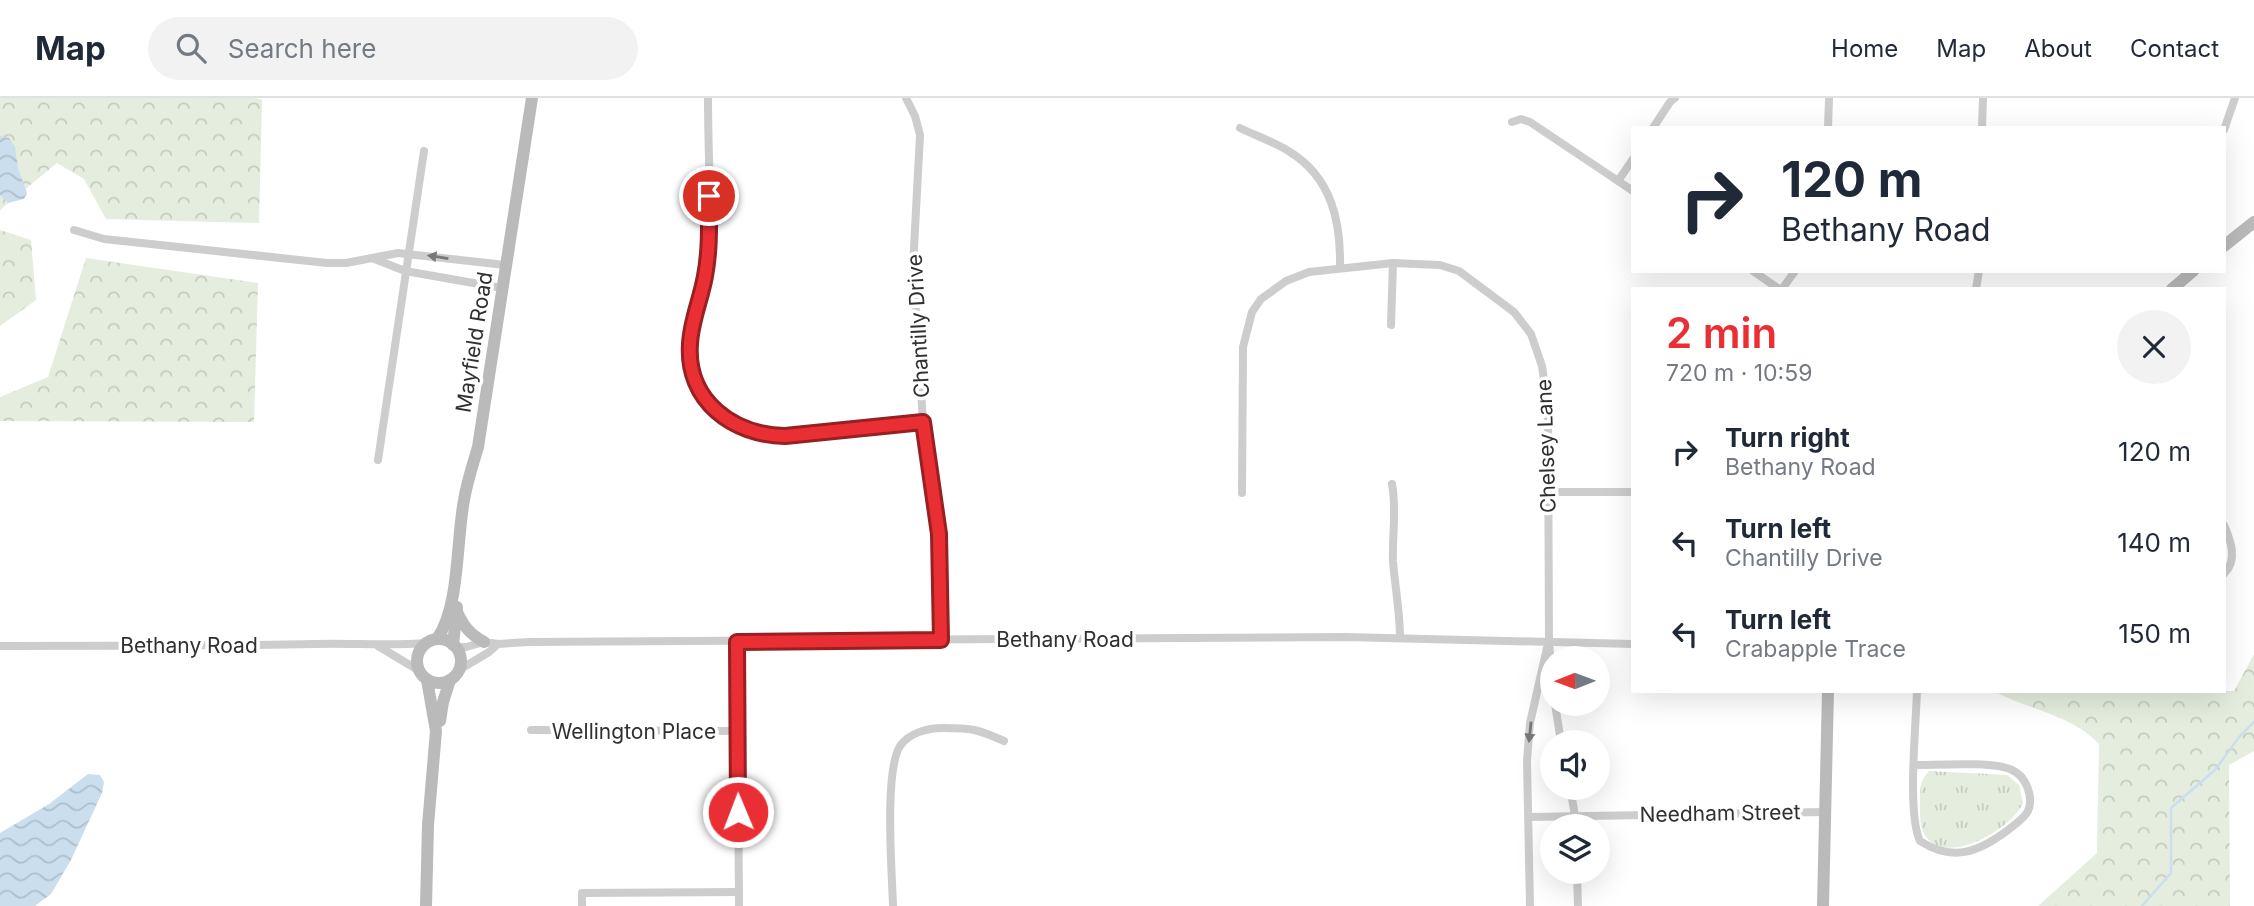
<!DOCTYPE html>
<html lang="en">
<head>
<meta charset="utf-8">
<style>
	body { margin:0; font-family:Inter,sans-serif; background:#f2f2f3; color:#1f2937; height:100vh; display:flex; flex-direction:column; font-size:26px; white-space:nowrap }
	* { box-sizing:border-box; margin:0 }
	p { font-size:23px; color:#747a83 }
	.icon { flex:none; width:38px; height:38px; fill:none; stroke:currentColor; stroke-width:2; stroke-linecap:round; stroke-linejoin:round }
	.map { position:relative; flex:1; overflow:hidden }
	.panel { position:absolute; left:1631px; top:189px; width:595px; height:406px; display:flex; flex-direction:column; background:#fff; border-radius:0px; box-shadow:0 7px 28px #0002 }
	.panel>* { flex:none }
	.top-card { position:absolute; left:1631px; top:28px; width:595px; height:147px; border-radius:0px; box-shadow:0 7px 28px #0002; background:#fff; color:#1f2937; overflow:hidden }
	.needle { width:46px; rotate:269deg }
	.buttons { position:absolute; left:1540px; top:548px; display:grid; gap:14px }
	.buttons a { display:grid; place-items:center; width:70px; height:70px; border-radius:50%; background:#fff; box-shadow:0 7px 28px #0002; font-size:35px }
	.pin { position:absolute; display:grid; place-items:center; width:60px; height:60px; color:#fff; margin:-30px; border:4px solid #fff; border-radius:50%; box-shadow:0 2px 7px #0007 }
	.me { position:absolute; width:77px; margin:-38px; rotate:359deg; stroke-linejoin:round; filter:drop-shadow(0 0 5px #0008) }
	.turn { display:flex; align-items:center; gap:24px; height:147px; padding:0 35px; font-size:32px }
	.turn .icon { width:91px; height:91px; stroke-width:2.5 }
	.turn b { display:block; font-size:49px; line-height:60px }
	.round { display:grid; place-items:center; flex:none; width:74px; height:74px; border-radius:37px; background:#f2f2f3 }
	.summary { display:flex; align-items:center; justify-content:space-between; height:119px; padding:0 35px }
	h1 { font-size:42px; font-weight:600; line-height:52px; color:#ea2f34 }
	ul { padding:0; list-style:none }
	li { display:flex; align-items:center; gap:21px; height:91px; padding:0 35px }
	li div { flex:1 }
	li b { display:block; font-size:26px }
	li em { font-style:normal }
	header { display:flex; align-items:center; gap:42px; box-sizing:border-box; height:98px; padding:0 35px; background:#fff; border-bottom:2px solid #e0e1e3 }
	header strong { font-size:33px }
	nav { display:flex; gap:38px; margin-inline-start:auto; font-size:24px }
	.search { width:490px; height:63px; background:#f2f2f3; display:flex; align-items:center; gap:18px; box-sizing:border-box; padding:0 24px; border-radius:38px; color:#747a83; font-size:26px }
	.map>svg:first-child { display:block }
	.grass { fill:url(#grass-tufts) }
	.forest { fill:url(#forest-crowns) }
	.water { fill:url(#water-waves) }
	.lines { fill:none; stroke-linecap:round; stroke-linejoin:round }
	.stream { stroke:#cadeed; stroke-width:2.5 }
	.street { stroke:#cdcdcd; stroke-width:8 }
	.secondary { stroke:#bababa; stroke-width:12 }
	.oneway { fill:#777 }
	.route-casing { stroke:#981f22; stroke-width:18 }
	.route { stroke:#ea2f34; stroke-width:12 }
	.labels { text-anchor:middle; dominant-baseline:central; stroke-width:7; stroke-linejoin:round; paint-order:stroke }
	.street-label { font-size:21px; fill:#303030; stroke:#fff }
</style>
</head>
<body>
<header>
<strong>Map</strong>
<div class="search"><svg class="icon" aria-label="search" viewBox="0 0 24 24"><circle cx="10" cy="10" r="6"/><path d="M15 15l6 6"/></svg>Search here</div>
<nav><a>Home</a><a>Map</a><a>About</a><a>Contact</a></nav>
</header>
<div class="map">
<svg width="2254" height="808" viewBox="0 0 2254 808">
	<defs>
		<pattern id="grass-tufts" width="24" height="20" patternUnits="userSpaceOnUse" patternTransform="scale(1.75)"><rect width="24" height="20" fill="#e5edde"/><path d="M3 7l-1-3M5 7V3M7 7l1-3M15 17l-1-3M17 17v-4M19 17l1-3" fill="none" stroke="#c5ccbf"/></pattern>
		<pattern id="forest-crowns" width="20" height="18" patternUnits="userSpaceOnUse" patternTransform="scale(1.75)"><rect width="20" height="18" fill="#e5edde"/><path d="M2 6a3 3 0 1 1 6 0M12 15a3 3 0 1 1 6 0" fill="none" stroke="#c5ccbf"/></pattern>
		<pattern id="water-waves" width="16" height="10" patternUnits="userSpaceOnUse" patternTransform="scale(1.75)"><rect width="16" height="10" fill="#cadeed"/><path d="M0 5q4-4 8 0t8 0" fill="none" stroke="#aebfcc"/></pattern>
	</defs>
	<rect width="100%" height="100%" fill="#fff"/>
	<path class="grass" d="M 1929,673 L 2007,677 L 2019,687 L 2023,705 C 2013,730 1948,768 1927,740 C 1919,730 1920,715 1920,703 C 1920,691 1920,682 1929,673 Z"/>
	<g class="forest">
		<polygon points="0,0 256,0 262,2 259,125 106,121 84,81 57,65 0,112"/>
		<polygon points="0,132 31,142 36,202 0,228"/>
		<polygon points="86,160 258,185 254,324 0,323 0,299 48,279"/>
		<path d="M 2254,556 L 2254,653 L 2229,667 L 2230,808 L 2038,808 L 2097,755 L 2099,646 C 2071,616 2028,612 1994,593 L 2234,593 Z"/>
	</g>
	<g class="water">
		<polygon points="0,38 9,40 15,49 18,70 27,95 24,101 8,105 0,97"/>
		<polygon points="88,676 100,677 104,684 102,695 71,762 51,796 35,808 0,808 0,735 49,706"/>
	</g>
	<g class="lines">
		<polyline class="stream" points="2142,808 2171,775 2171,710 2215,672 2239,639 2254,624"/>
		<g class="street">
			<path d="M 708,0 C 708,48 711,97 709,145 C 708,180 693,211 690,246 C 685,303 733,337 785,338 L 923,324"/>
			<polyline points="906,0 915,18 920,37 913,169 923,324 939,436 941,542"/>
			<polyline points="1512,24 1521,21 1530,24 1633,93"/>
			<path d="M 1240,30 C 1256,38 1275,44 1290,54 C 1332,80 1341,124 1340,170"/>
			<polyline points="1653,30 1670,4 1675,0"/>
			<polyline points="1828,30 1829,0"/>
			<polyline points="1982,30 1983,0"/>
			<polyline points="2224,32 2235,0"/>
			<polyline points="1618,83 1633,61"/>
			<polyline points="74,132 104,141 327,165 346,165 372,160"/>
			<polyline points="1753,173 1779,191"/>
			<polyline points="502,190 405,173 372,160 398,155 505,167"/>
			<polyline points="1782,191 1795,173"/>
			<polyline points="1976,191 1979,173"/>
			<polyline points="1391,227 1393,165"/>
			<polyline points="378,362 424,53"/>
			<path d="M 1392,386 C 1397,412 1392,437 1393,463 C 1395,489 1400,514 1400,540"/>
			<polyline points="1549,394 1633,394"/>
			<polyline points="1242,395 1243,249 1252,214 1261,201 1286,183 1309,174 1393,165 1440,167 1459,173 1514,214 1531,236 1542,268 1548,310 1549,543 1552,581"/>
			<path d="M 2224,427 C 2231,443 2238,462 2224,476"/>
			<polyline points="737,543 739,808"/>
			<path d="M 0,548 C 105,548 210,548 315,546 C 353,545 389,548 427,545"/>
			<polyline points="378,548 418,572"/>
			<polyline points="455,549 466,549 484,544 498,546 529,544 1345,539 1633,546"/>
			<polyline points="459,572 489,554 498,546"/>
			<polyline points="1555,606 1561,644"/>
			<polyline points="531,632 737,633"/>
			<path d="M 1915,667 C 1937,667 1994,663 2012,672 C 2026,678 2034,699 2028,713 C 2024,721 2015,726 2008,732 C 1980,753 1954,765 1920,743 C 1907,716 1916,627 1917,593"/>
			<polyline points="1570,690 1577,728"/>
			<polyline points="1529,719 1826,714"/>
			<polyline points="1577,774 1578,808"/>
			<polyline points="582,808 582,795 739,794"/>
			<path d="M 893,808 C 892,774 884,674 900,648 C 909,635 927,630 943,630 C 972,630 977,631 1004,643"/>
			<polyline points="1530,808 1527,663 1530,625 1547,550"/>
		</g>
		<g class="secondary">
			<polyline points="2224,148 2254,124"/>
			<polyline points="2172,191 2193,173"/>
			<path d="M 457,514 C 464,529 470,536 484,544"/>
			<circle cx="439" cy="563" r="22"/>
			<path d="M 437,541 C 460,508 456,444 464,402 C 467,384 473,366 478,349 L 532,0"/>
			<polyline points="453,547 457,509"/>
			<polyline points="440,623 443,604 450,582"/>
			<polyline points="426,808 428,727 436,633 427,582"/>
			<polyline points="1823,808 1828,593"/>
		</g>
	</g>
	<defs><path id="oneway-solid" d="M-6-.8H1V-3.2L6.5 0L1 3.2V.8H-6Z" transform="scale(1.75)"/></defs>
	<g class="oneway">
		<use href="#oneway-solid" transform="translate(438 159) rotate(-171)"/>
		<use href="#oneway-solid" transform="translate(1530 634) rotate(96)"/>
	</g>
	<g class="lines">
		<defs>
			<path id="route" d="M 709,98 C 709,125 710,152 705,178 C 701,201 691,223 690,246 C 686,303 733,337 785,338 L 923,324 L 939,436 L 941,542 L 737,544 L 738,714"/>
		</defs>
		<use href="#route" class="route-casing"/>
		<use href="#route" class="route"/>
	</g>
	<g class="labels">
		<g class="street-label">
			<text transform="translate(918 228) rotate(-93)">Chantilly Drive</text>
			<text transform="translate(474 244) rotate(-81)">Mayfield Road</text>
			<text transform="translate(1546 348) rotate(-92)">Chelsey Lane</text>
			<text x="1065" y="541">Bethany Road</text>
			<text x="189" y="547">Bethany Road</text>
			<text x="634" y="633">Wellington Place</text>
			<text transform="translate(1720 715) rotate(-1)">Needham Street</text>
		</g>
	</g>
</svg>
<div class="buttons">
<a><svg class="needle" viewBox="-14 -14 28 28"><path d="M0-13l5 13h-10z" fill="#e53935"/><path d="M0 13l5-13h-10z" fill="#747a83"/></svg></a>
<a><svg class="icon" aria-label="sound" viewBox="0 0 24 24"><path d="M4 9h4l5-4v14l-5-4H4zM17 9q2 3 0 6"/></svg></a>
<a><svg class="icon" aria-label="layers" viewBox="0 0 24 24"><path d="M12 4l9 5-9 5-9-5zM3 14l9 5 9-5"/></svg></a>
</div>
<div class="pin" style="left:709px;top:98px;background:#d93025"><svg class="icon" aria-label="arrive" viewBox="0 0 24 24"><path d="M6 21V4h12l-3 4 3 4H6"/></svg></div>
<svg class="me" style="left:738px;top:714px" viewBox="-20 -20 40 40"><circle r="17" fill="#ea2f34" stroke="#fff" stroke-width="3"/><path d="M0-11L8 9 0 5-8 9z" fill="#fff"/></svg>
<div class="top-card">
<div class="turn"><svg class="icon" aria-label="right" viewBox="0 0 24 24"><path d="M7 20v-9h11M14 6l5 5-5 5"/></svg><div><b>120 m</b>Bethany Road</div></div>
</div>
<section class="panel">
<div class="summary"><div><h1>2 min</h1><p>720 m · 10:59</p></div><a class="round"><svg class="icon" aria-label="close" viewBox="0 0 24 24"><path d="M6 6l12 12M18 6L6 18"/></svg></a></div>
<ul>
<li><svg class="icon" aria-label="right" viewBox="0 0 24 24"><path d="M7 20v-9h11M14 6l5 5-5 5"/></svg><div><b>Turn right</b><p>Bethany Road</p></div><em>120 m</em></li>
<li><svg class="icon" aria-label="left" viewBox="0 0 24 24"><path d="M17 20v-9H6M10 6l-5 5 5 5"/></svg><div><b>Turn left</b><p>Chantilly Drive</p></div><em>140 m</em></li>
<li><svg class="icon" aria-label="left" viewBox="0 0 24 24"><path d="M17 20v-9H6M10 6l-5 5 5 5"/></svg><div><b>Turn left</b><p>Crabapple Trace</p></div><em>150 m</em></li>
</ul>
</section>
</div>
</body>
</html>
